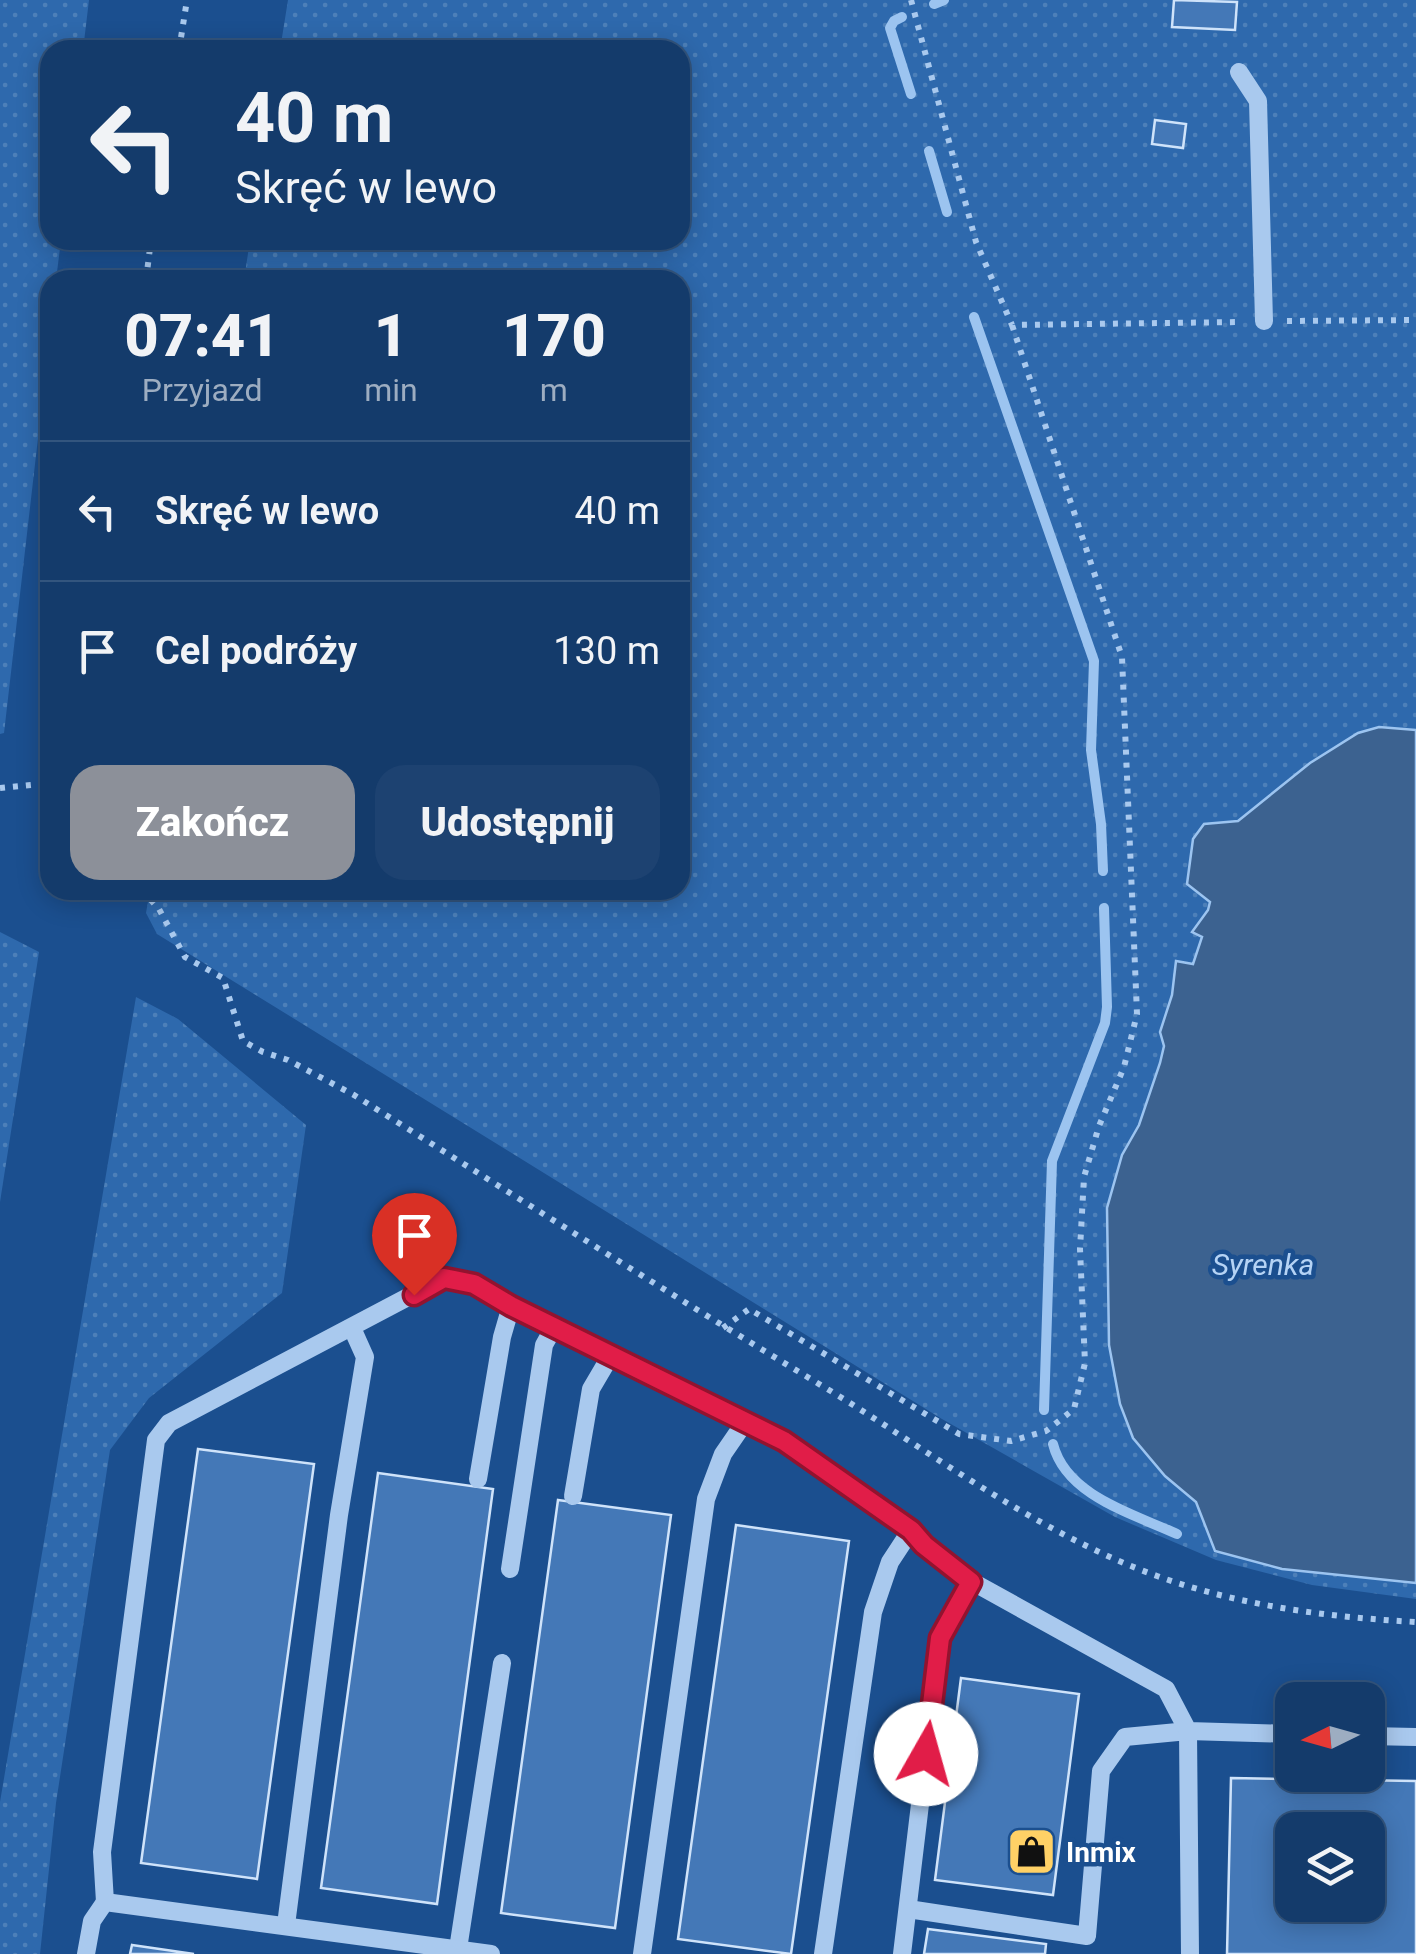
<!DOCTYPE html>
<html lang="pl">
<head>
<meta charset="utf-8">
<style>
	body { margin:0; font-family:Roboto,sans-serif; background:#1d4271; color:#f1f3f6; height:100vh; display:flex; flex-direction:column; font-size:38px; white-space:nowrap }
	* { box-sizing:border-box; margin:0 }
	p { font-size:32px; color:#9dadc1 }
	.icon { flex:none; width:55px; height:55px; fill:none; stroke:currentColor; stroke-width:2; stroke-linecap:round; stroke-linejoin:round }
	.map { position:relative; flex:1; overflow:hidden }
	.drawer { position:absolute; left:40px; top:270px; width:650px; height:630px; display:flex; flex-direction:column; background:#143b6b; border-radius:30px; box-shadow:0 5px 25px #0003,0 0 0 2px #33557e }
	.drawer>* { flex:none }
	.top-card { position:absolute; left:40px; top:40px; width:650px; height:210px; border-radius:30px; box-shadow:0 5px 25px #0003,0 0 0 2px #33557e; background:#143b6b; color:#f1f3f6; overflow:hidden }
	.needle { width:65px; rotate:265deg }
	.controls { position:absolute; left:1275px; top:1682px; display:grid; gap:20px }
	.controls a { display:grid; place-items:center; width:110px; height:110px; border-radius:20px; background:#143b6b; box-shadow:0 5px 25px #0003,0 0 0 2px #33557e; font-size:50px }
	.pin { position:absolute; display:grid; place-items:center; width:85px; height:85px; color:#fff; margin:-102px -42px; border-radius:50% 50% 50% 0; rotate:-45deg; box-shadow:0 0 10px #0007 }
	.pin .icon { rotate:45deg }
	.me { position:absolute; width:110px; margin:-55px; rotate:7deg; stroke-linejoin:round; filter:drop-shadow(0 0 8px #0008) }
	.turn { display:flex; align-items:center; gap:35px; height:210px; padding:0 30px; font-size:45px }
	.turn .icon { width:130px; height:130px; stroke-width:2.5 }
	.turn b { display:block; font-size:70px; line-height:85px }
	.eta { display:flex; justify-content:space-evenly; align-items:center; height:170px; text-align:center }
	.eta b { font-size:60px; font-weight:800; line-height:70px }
	.action { display:flex; gap:20px; margin-top:auto; padding:20px 30px }
	.action a { flex:1; height:115px; border-radius:30px; background:#8c9099; color:#fff; font-size:40px; font-weight:800; line-height:115px; text-align:center }
	.action a+a { background:#1d4271; color:#f1f3f6 }
	ul { padding:0; list-style:none }
	li { display:flex; align-items:center; gap:30px; height:140px; padding:0 30px; border-top:2px solid #33557e }
	li div { flex:1 }
	li b { display:block; font-size:38px }
	li em { font-style:normal }
	.map>svg:first-child { display:block }
	.grass { fill:url(#grass-dots) }
	.water { fill:#3c6290; stroke:#9cc4f0; stroke-width:2.5 }
	.lines { fill:none; stroke-linecap:round; stroke-linejoin:round }
	.stream { stroke:#9cc4f0; stroke-width:10 }
	.building { fill:#4478b7; stroke:#cfe3fa; stroke-width:2.5; fill-rule:evenodd }
	.path { stroke:#a9c9ee; stroke-width:6; stroke-dasharray:5 8; stroke-linecap:butt }
	.minor { stroke:#a9c9ee; stroke-width:18 }
	.route-casing { stroke:#92132f; stroke-width:25 }
	.route { stroke:#e11d48; stroke-width:18 }
	.labels { text-anchor:middle; dominant-baseline:central; stroke-width:9; stroke-linejoin:round; paint-order:stroke }
	.poi-label { font-size:28px; font-weight:bold; fill:#fff; stroke:#1b4f8f; text-anchor:start }
	.water-label { font-size:30px; font-style:italic; fill:#b5d3f5; stroke:#1b4f8f }
</style>
</head>
<body>
<div class="map">
<svg width="1416" height="1954" viewBox="0 0 1416 1954">
	<defs>
		<pattern id="grass-dots" width="8" height="8" patternUnits="userSpaceOnUse" patternTransform="scale(2.5)"><rect width="8" height="8" fill="#2e69ad"/><path d="M2 2h.1M6 6h.1" fill="none" stroke="#4d80b9" stroke-width="1.8" stroke-linecap="round"/></pattern>
	</defs>
	<rect width="100%" height="100%" fill="#1b4f8f"/>
	<g class="grass">
		<polygon points="0,0 89,0 83,50 50,50 50,240 61,240 56,280 50,280 50,334 4,733 0,734"/>
		<polygon points="288,0 1416,0 1416,1599 1312,1585 1216,1560 1115,1517 942,1419 157,934 146,913 150,890 680,890 680,280 244,280 250,240 680,240 680,50 280,50"/>
		<polygon points="0,932 39,952 0,1202"/>
		<polygon points="136,997 178,1019 306,1125 282,1293 149,1398 110,1450 56,1803 40,1954 0,1954 0,1802"/>
	</g>
	<polygon class="water" points="1379,727 1416,730 1416,1583 1282,1569 1215,1551 1196,1502 1165,1476 1133,1438 1120,1404 1109,1345 1107,1208 1122,1155 1139,1125 1160,1063 1164,1046 1160,1032 1172,995 1176,961 1193,964 1202,937 1192,932 1208,910 1210,902 1187,884 1193,839 1204,824 1238,821 1310,763 1358,733"/>
	<g class="lines">
		<g class="stream">
			<polyline points="934,4 944,0"/>
			<polyline points="902,17 894,21 890,28 911,94"/>
			<polyline points="929,151 947,212"/>
			<polyline points="974,317 1094,661 1091,750 1101,824 1103,871"/>
			<polyline points="1044,1410 1052,1161 1105,1023 1107,1007 1104,908"/>
			<path d="M 1053,1444 C 1066,1496 1134,1514 1177,1534"/>
		</g>
	</g>
	<g class="building">
		<polygon points="1174,0 1237,2 1235,30 1172,27"/>
		<polygon points="1155,120 1186,124 1183,148 1152,144"/>
		<polygon points="198,1449 314,1464 257,1879 141,1863"/>
		<polygon points="378,1473 493,1489 437,1904 321,1888"/>
		<polygon points="558,1500 671,1515 615,1928 501,1913"/>
		<polygon points="736,1525 849,1541 791,1954 678,1939"/>
		<polygon points="961,1678 1079,1694 1053,1895 935,1880"/>
		<path d="M 1231,1778 L 1416,1781 L 1416,1954 L 1227,1954 ZM 1292,1830 L 1368,1830 L 1368,1905 L 1292,1905 Z"/>
		<polygon points="928,1929 1046,1944 1045,1954 924,1954"/>
		<polygon points="132,1945 194,1954 130,1954"/>
	</g>
	<g class="lines">
		<g class="path">
			<polyline points="911,0 976,242 1012,325 1240,322"/>
			<polyline points="179,50 187,0"/>
			<polyline points="146,280 151,240"/>
			<polyline points="1287,321 1416,320"/>
			<polyline points="0,788 50,783"/>
			<path d="M 142,890 L 159,909 L 185,957 L 223,978 L 243,1041 L 263,1052 L 288,1060 L 354,1095 C 512,1194 669,1294 829,1390 C 935,1455 1038,1533 1157,1576 C 1241,1606 1327,1617 1416,1622"/>
			<polyline points="723,1328 749,1309 959,1434 1011,1441 1046,1431 1074,1409 1085,1363 1080,1249 1084,1177 1099,1126 1124,1067 1137,1014 1122,657 1012,325"/>
		</g>
		<g class="minor">
			<polyline points="1239,72 1258,101 1264,321"/>
			<polyline points="478,1479 502,1337 511,1306"/>
			<polyline points="573,1496 591,1389 611,1355"/>
			<polyline points="510,1569 544,1345 554,1327"/>
			<polyline points="1368,1736 1416,1737"/>
			<polyline points="105,1902 102,1852 156,1440 169,1423 444,1278 473,1284 511,1306 745,1422"/>
			<polyline points="908,1909 1087,1936 1101,1771 1125,1737 1188,1731 1190,1954"/>
			<polyline points="286,1925 339,1515 365,1357 352,1328"/>
			<polyline points="458,1949 502,1663"/>
			<polyline points="86,1954 92,1921 105,1902 491,1954"/>
			<polyline points="642,1954 706,1499 723,1454 745,1422 784,1441 911,1530 924,1545 971,1581"/>
			<polyline points="823,1954 873,1612 890,1562 911,1530"/>
			<polyline points="902,1954 940,1638 971,1581 1166,1689 1188,1731 1292,1734"/>
		</g>
	</g>
	<g class="lines">
		<defs>
			<polyline id="route" points="414,1295 444,1278 474,1284 511,1306 784,1441 911,1530 924,1545 971,1582 940,1638 926,1754"/>
		</defs>
		<use href="#route" class="route-casing"/>
		<use href="#route" class="route"/>
	</g>
	<defs>
		<symbol id="shop-square" viewBox="-11 -11 22 22"><rect x="-9" y="-9" width="18" height="18" rx="4" fill="#ffd166" stroke="#1b4f8f"/><path d="M-5-2.5h2.3a2.7 3.5 0 0 1 5.4 0H5L5.5 6h-11ZM-1.5-2.5h3a1.5 2.3 0 0 0-3 0Z" fill="#111"/></symbol>
	</defs>
	<g fill-rule="evenodd">
		<use href="#shop-square" x="1004" y="1824" width="55" height="55"/>
	</g>
	<g class="labels">
		<g class="poi-label">
			<text x="1066" y="1852">Inmix</text>
		</g>
		<g class="water-label">
			<text x="1263" y="1264">Syrenka</text>
		</g>
	</g>
</svg>
<div class="controls">
<a><svg class="needle" viewBox="-14 -14 28 28"><path d="M0-13l5 13h-10z" fill="#e53935"/><path d="M0 13l5-13h-10z" fill="#9dadc1"/></svg></a>
<a><svg class="icon" aria-label="layers" viewBox="0 0 24 24"><path d="M12 4l9 5-9 5-9-5zM3 14l9 5 9-5"/></svg></a>
</div>
<div class="pin" style="left:414px;top:1295px;background:#d93025"><svg class="icon" aria-label="arrive" viewBox="0 0 24 24"><path d="M6 21V4h12l-3 4 3 4H6"/></svg></div>
<svg class="me" style="left:926px;top:1754px" viewBox="-20 -20 40 40"><circle r="19" fill="#fff"/><path d="M0-13L10 11 0 6-10 11z" fill="#e11d48"/></svg>
<div class="top-card">
<div class="turn"><svg class="icon" aria-label="left" viewBox="0 0 24 24"><path d="M17 20v-9H6M10 6l-5 5 5 5"/></svg><div><b>40 m</b>Skręć w lewo</div></div>
</div>
<section class="drawer">
<div class="eta">
<div><b>07:41</b><p>Przyjazd</p></div>
<div><b>1</b><p>min</p></div>
<div><b>170</b><p>m</p></div>
</div>
<ul>
<li><svg class="icon" aria-label="left" viewBox="0 0 24 24"><path d="M17 20v-9H6M10 6l-5 5 5 5"/></svg><div><b>Skręć w lewo</b></div><em>40 m</em></li>
<li><svg class="icon" aria-label="arrive" viewBox="0 0 24 24"><path d="M6 21V4h12l-3 4 3 4H6"/></svg><div><b>Cel podróży</b></div><em>130 m</em></li>
</ul>
<div class="action"><a>Zakończ</a><a>Udostępnij</a></div>
</section>
</div>
</body>
</html>
